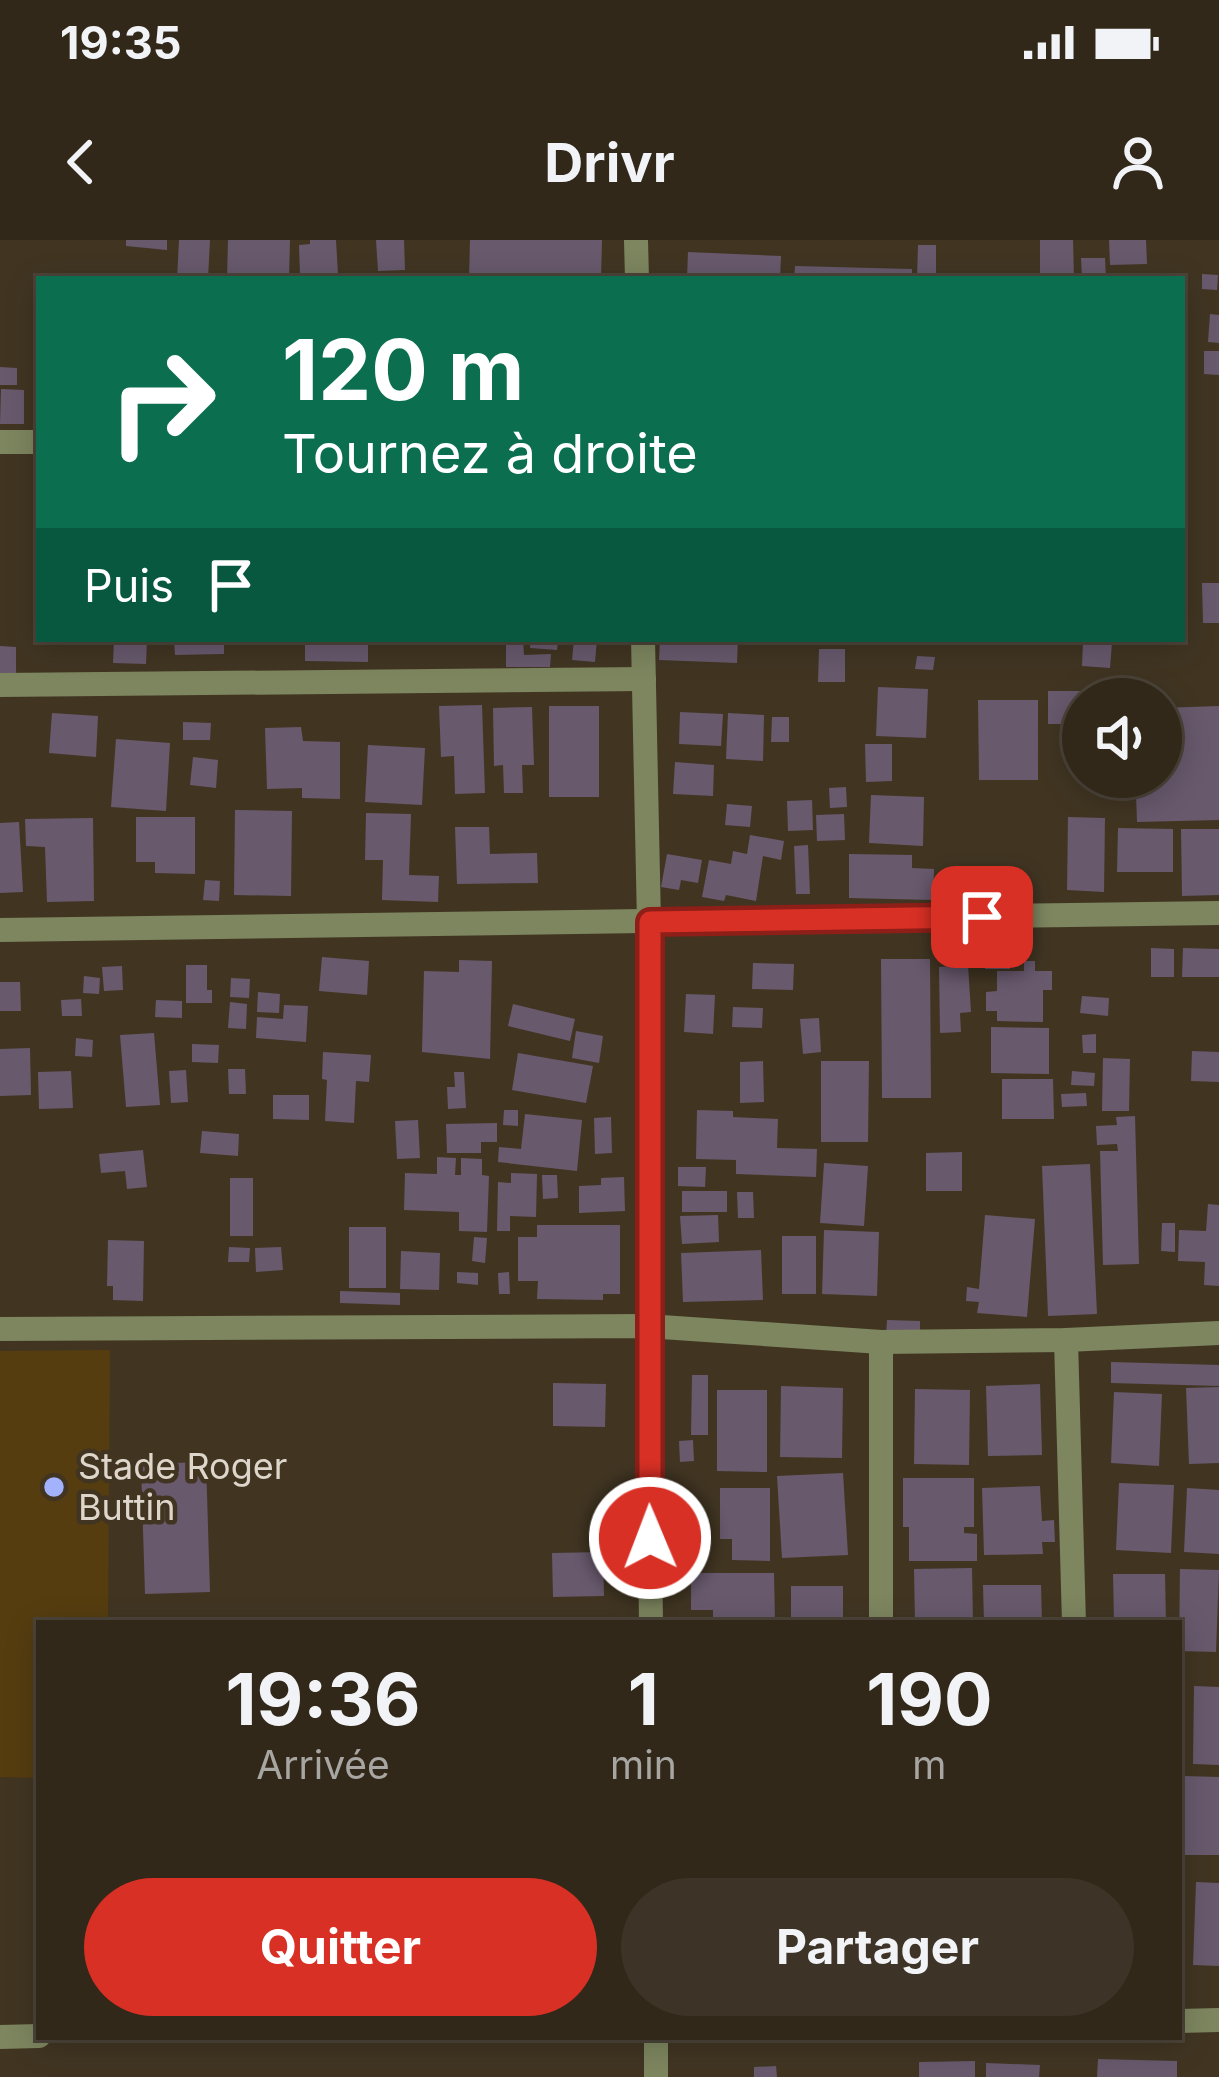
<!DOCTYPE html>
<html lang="fr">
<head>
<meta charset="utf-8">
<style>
	body { margin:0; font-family:Inter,sans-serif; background:#3d3427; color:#f1f3f6; height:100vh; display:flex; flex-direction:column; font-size:45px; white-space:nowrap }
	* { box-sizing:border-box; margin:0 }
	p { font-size:39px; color:#a8a6a2 }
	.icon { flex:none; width:66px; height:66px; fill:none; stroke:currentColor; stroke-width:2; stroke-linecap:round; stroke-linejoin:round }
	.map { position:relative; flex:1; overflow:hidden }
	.side { position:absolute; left:36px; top:1380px; width:1146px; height:420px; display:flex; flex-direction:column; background:#31281a; border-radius:0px; box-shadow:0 6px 30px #0003,0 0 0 3px #4c4439 }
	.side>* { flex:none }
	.hud { position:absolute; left:36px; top:36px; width:1149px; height:366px; border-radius:0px; box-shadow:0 6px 30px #0003,0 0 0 3px #4c4439; background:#0b6e4f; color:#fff; overflow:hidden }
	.tools { position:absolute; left:1062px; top:438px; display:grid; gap:24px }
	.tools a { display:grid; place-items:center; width:120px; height:120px; border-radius:50%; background:#31281a; box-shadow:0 6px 30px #0003,0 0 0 3px #4c4439; font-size:60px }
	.pin { position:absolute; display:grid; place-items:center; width:102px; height:102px; color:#fff; margin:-51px; border-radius:24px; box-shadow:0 6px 18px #0006 }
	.me { position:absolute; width:132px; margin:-66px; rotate:359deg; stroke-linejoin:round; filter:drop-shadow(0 0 9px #0008) }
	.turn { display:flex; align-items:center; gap:42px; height:252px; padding:0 48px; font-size:54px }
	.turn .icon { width:156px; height:156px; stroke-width:2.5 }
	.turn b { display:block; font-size:84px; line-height:102px }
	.then { display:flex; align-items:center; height:114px; padding:0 48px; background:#0003; gap:24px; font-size:45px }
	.eta { display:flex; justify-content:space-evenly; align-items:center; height:204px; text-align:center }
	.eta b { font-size:72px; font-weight:700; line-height:84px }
	.action { display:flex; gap:24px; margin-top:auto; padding:24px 48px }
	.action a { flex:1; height:138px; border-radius:72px; background:#d93025; color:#fff; font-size:48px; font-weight:700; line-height:138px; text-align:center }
	.action a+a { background:#3d3427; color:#f1f3f6 }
	.status { display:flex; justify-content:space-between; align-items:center; height:84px; padding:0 60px; background:#31281a; direction:ltr }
	.status svg { height:33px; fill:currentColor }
	header { display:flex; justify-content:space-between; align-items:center; height:156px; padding:0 48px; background:#31281a; font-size:54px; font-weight:700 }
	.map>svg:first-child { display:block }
	.green { fill:#563d10 }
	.building { fill:#68596d }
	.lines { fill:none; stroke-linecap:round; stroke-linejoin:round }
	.street { stroke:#7d865f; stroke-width:24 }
	.route-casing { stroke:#8d1f18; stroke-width:30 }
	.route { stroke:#d93025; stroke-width:21 }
	.poi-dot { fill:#a2b2fd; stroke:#413522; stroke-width:4.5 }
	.labels { text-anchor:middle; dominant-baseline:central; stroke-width:9; stroke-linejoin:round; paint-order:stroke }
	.poi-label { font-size:36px; fill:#ded6ca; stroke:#413522; text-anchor:start }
</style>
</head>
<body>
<div class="status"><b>19:35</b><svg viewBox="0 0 49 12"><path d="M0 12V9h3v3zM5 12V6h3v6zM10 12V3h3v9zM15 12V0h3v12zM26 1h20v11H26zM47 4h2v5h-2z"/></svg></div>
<header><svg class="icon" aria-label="back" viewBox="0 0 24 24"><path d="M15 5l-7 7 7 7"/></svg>Drivr<svg class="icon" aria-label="person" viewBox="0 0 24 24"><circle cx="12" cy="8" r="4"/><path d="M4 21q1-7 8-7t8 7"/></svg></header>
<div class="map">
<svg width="1219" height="1837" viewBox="0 0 1219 1837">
	<rect width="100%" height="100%" fill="#413522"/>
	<polygon class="green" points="110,1110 108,1383 39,1383 39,1538 0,1537 0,1111"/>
	<g class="building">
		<polygon points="126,0 167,0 167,10 126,6"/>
		<polygon points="179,0 210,0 208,39 177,39"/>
		<polygon points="228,0 290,0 289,39 227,39"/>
		<polygon points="310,0 336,0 338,34 300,35 299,5 310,4"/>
		<polygon points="376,0 404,0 405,30 378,31"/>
		<polygon points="470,0 602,0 601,39 469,39"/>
		<polygon points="1040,0 1073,0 1074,39 1040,39"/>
		<polygon points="1109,0 1146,0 1147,24 1110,25"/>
		<polygon points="918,5 936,5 936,39 917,39"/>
		<polygon points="688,12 781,16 780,39 687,39"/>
		<polygon points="1081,18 1105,18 1106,39 1082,39"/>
		<polygon points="795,26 912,29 912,39 794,39"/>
		<polygon points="1202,34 1218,35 1217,50 1202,49"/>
		<polygon points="1210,74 1219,75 1219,103 1208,102"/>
		<polygon points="1204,111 1219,111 1219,135 1204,134"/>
		<polygon points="0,127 17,128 17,145 0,145"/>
		<polygon points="1,149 24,150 24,184 0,184"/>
		<polygon points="1202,343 1219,343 1219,383 1203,383"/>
		<polygon points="114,399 147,399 146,424 113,423"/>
		<polygon points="174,399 224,399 224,414 175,415"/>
		<polygon points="305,399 368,399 368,422 305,421"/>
		<polygon points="506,399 523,399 524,415 551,414 550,427 506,427"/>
		<polygon points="531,399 558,399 557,410 530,408"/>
		<polygon points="574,399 597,399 595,422 572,420"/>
		<polygon points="660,399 738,399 737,423 659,420"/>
		<polygon points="1083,402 1112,403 1110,428 1082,426"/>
		<polygon points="0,406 16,407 16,433 0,433"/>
		<polygon points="819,409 845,409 845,442 818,442"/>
		<polygon points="917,416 935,417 933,430 915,429"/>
		<polygon points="878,447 928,449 926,498 876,496"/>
		<polygon points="1048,451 1087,451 1087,459 1083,459 1083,492 1064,492 1064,484 1048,484"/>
		<polygon points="978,460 1038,460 1038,540 979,540"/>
		<polygon points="482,465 485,553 455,554 454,516 441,517 439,466"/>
		<rect x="549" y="466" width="50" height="91"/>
		<polygon points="1219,466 1219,580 1137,582 1136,554 1109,554 1109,537 1161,537 1161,468"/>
		<polygon points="532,467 534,525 522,525 523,553 504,553 503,525 494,526 493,468"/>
		<polygon points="680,472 723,474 721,506 679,504"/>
		<polygon points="52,473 98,476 96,517 49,513"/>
		<polygon points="728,473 764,475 763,521 726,519"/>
		<polygon points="772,477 789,477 789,502 771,502"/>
		<polygon points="183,482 211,483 210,500 183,500"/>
		<polygon points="301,487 303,501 340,502 340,559 302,558 302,548 267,549 265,488"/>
		<polygon points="116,499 170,503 166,571 111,567"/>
		<polygon points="865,504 892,504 892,541 866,542"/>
		<polygon points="368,505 425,508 422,565 365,562"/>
		<polygon points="193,517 218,520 216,548 190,545"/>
		<polygon points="675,522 714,525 713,556 673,554"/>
		<polygon points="846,547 847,567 830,568 829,548"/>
		<polygon points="871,555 924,557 923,606 869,603"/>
		<polygon points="812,560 813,590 788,591 787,561"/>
		<polygon points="727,564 752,566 750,587 725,585"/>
		<polygon points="235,570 292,571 291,656 234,655"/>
		<polygon points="366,573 411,574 409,635 439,636 438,662 382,660 383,620 365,620"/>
		<polygon points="844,574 845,600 817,601 816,575"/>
		<polygon points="136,577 195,577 195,634 155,633 155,622 136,622"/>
		<polygon points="1068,577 1105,578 1104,652 1067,650"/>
		<polygon points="93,578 94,661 47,662 45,607 26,606 25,579"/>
		<polygon points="19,582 23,652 0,653 0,583"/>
		<polygon points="455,587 489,587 490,614 537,613 538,643 457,644"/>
		<polygon points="1118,588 1173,589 1173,632 1117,632"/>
		<polygon points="1181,589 1219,589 1219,655 1182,656"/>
		<polygon points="750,595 784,601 781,620 763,616 756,661 726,655 724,661 702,657 709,620 731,624 733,611 747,614"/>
		<polygon points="808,605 810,654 796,654 794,606"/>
		<polygon points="667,614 702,620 698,643 681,640 679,650 661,647"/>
		<polygon points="849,614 912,615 912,628 934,629 933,660 849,658"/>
		<polygon points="1001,632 1003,656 982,657 980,633"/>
		<polygon points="205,640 220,641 219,661 203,660"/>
		<rect x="985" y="708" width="25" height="21"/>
		<polygon points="1151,708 1174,709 1174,737 1151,737"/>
		<polygon points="1183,708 1219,709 1219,737 1182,737"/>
		<polygon points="322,717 369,721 367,755 319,751"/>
		<polygon points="881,719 930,719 931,858 882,858"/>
		<polygon points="459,720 492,721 490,819 422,812 424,731 459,732"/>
		<polygon points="1024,721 1035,721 1035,731 1052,731 1052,750 1043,750 1043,782 997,781 997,771 986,771 986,752 997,751 997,731 1024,731"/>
		<polygon points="753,723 794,724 793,750 752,749"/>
		<polygon points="186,725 207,725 207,750 212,750 212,763 186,763"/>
		<polygon points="968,725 971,772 960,773 961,792 940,793 939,727"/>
		<polygon points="122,726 123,750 104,751 102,727"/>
		<polygon points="84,736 100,738 99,754 83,753"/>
		<polygon points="231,738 250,739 249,758 230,757"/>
		<polygon points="0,742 20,742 21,771 0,771"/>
		<polygon points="258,752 280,754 279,773 257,772"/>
		<polygon points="686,754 715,755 713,794 684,792"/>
		<polygon points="1082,756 1109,758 1108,776 1080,773"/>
		<polygon points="81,759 82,776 62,776 61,760"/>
		<polygon points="156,760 182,761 182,778 155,777"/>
		<polygon points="230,762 247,764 246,789 228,788"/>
		<polygon points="513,764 575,779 570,801 508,786"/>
		<polygon points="284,765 308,766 306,802 256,798 257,777 283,779"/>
		<polygon points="733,767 763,768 762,788 732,787"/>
		<polygon points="819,778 821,812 803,814 800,779"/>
		<polygon points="991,787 1049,788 1049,834 991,833"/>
		<polygon points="576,791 603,796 599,823 572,818"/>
		<polygon points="154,793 160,865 126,867 120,795"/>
		<polygon points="1096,794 1096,813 1083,813 1082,795"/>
		<polygon points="76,798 93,800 92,817 75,816"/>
		<polygon points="192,804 219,805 218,823 192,822"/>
		<polygon points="30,808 31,855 0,856 0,809"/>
		<polygon points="1192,811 1219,812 1219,842 1191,841"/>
		<polygon points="323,812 371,815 369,842 356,841 354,883 325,881 327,840 322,839"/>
		<polygon points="518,813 593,826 586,863 512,850"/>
		<polygon points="1103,818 1130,819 1129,871 1102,871"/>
		<polygon points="763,821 764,862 740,863 740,822"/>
		<polygon points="821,821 869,821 868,902 821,902"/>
		<polygon points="228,829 245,829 246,854 229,854"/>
		<polygon points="186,830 188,862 171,863 169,831"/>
		<polygon points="71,831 73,868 39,869 38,832"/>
		<polygon points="1072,831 1095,833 1094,846 1071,845"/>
		<polygon points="454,832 464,832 466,868 448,869 447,847 455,847"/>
		<polygon points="1002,839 1053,839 1054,879 1002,879"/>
		<polygon points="1086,853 1087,866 1062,867 1061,854"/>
		<polygon points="273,855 309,855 309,880 273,879"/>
		<polygon points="504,870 518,870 518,886 503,885"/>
		<polygon points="697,870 733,871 733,877 778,879 777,908 817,909 816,937 736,934 736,920 696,919"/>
		<polygon points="525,874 582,880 577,931 498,922 499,907 521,909"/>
		<polygon points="1135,876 1139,1024 1103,1025 1100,911 1118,911 1117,904 1097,905 1096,886 1117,885 1116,877"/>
		<polygon points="611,877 612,913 595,914 594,878"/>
		<polygon points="418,880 420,918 397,919 395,881"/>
		<polygon points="497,883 497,902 481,902 481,913 447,913 446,884"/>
		<polygon points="202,891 239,894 238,916 200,913"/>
		<polygon points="143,910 147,947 127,949 125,931 101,933 99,914"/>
		<polygon points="962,912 962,951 926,951 926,913"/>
		<polygon points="437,917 456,918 455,935 461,935 461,918 482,919 482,935 489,936 487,992 459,991 459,972 404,970 405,933 437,934"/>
		<polygon points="824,923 868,926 864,986 820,983"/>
		<polygon points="1090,924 1097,1074 1048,1076 1042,926"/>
		<polygon points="678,927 706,927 705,947 678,946"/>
		<polygon points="511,933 537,934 536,977 510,976 510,991 497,991 498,942 511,943"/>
		<polygon points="542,935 557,935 558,958 543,959"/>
		<polygon points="624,937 625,971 579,973 579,946 601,945 601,938"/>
		<rect x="230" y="938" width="23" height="58"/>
		<rect x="682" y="951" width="45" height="21"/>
		<polygon points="737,952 753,952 754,978 738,978"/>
		<polygon points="1208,964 1219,965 1219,1046 1204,1045 1205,1022 1178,1021 1179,990 1206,991"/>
		<polygon points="718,975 719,1002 682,1004 680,976"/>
		<polygon points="985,975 1035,979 1027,1077 977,1073 979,1062 966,1061 967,1047 979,1049"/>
		<polygon points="1162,983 1175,983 1175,1012 1161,1011"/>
		<polygon points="537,985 620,985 620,1054 603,1054 603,1060 537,1059 538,1041 518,1041 518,997 537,997"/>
		<rect x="349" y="987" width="37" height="61"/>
		<polygon points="824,990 879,992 877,1056 822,1054"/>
		<rect x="782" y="996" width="34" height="58"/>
		<polygon points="474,997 487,998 485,1023 472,1021"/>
		<polygon points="108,1000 144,1001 143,1061 113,1060 113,1046 107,1046"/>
		<polygon points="229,1007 250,1008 249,1022 228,1022"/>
		<polygon points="281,1007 283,1030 256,1032 255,1008"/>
		<polygon points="761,1010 763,1060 683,1062 681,1013"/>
		<polygon points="401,1011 440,1013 439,1050 400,1049"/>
		<polygon points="457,1032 478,1033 478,1045 457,1043"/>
		<polygon points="509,1032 510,1054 499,1054 498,1033"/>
		<polygon points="340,1051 400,1053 400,1065 340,1063"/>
		<polygon points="887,1080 920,1081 920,1097 886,1095"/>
		<polygon points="1111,1122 1219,1125 1219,1146 1111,1143"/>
		<polygon points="692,1135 708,1135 708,1195 691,1195"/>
		<polygon points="553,1143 606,1144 605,1187 553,1186"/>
		<polygon points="1040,1144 1042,1215 988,1216 986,1146"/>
		<polygon points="781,1146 843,1148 842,1218 780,1217"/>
		<polygon points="1219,1147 1219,1223 1189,1224 1186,1148"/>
		<polygon points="915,1149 970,1150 969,1225 914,1224"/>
		<polygon points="717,1150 767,1150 767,1232 717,1231"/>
		<polygon points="1114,1152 1162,1154 1159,1226 1111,1223"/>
		<polygon points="693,1200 694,1221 680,1222 679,1201"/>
		<polygon points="206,1222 210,1352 145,1354 141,1224"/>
		<polygon points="843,1233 848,1315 782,1318 777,1236"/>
		<polygon points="903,1238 974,1238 974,1287 964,1287 964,1293 977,1294 977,1321 909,1321 909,1287 903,1287"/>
		<polygon points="1119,1243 1174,1245 1171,1313 1116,1310"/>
		<polygon points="1040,1246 1042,1281 1054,1280 1055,1302 1042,1302 1043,1314 984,1315 982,1248"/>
		<polygon points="720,1248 770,1248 770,1321 732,1320 732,1299 720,1299"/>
		<polygon points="1187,1248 1219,1250 1219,1314 1184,1312"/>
		<polygon points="603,1312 604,1356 553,1357 552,1313"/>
		<polygon points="972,1328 973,1383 915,1383 914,1329"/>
		<polygon points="1180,1329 1219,1330 1216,1412 1179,1411"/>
		<polygon points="691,1333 774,1333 775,1383 713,1383 713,1370 691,1370"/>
		<polygon points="1113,1334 1165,1334 1166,1383 1114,1383"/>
		<polygon points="983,1345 1041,1345 1042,1383 984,1383"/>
		<rect x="791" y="1346" width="52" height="37"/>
		<polygon points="1194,1446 1219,1447 1219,1525 1193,1524"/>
		<polygon points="1184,1536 1219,1537 1219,1615 1184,1615"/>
		<polygon points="1196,1642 1219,1643 1219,1726 1193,1725"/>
		<polygon points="1098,1819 1177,1821 1177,1837 1097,1837"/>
		<polygon points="975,1821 975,1837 919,1837 919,1822"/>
		<polygon points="986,1823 1040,1825 1039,1837 986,1837"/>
		<polygon points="776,1826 777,1837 754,1837 754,1827"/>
	</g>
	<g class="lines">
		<g class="street">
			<polyline points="636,0 637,39"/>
			<polyline points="0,202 39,202"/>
			<polyline points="643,399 649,683 647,1086 651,1383"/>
			<polyline points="0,445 644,439"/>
			<polyline points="0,690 1219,673"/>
			<polyline points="0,1089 647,1086 881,1102 1066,1100 1219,1093"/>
			<polyline points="1066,1100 1074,1383"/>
			<polyline points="881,1102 881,1383"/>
			<polyline points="1179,1781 1219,1780"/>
			<polyline points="0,1797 39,1796"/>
			<polyline points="656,1797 656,1837"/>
		</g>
	</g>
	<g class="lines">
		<defs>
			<polyline id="route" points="650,1298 650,682 982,677"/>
		</defs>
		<use href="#route" class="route-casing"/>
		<use href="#route" class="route"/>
	</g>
	<circle class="poi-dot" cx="54" cy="1247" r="12"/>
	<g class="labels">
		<g class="poi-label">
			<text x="78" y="1226">Stade Roger<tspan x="78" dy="41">Buttin</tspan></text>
		</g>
	</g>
</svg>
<div class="tools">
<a><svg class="icon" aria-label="sound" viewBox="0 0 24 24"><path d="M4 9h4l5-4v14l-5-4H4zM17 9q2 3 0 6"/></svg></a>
</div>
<div class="pin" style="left:982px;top:677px;background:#d93025"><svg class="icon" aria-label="arrive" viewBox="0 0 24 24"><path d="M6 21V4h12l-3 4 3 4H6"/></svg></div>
<svg class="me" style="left:650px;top:1298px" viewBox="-20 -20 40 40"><circle r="17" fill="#d93025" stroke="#fff" stroke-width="3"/><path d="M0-11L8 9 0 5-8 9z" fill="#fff"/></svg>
<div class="hud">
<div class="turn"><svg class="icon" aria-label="right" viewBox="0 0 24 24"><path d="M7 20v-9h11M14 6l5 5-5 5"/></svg><div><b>120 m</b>Tournez à droite</div></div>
<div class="then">Puis<svg class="icon" aria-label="arrive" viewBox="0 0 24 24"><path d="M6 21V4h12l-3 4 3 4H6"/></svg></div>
</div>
<section class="side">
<div class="eta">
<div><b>19:36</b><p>Arrivée</p></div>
<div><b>1</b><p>min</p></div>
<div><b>190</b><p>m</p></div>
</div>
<div class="action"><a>Quitter</a><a>Partager</a></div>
</section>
</div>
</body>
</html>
